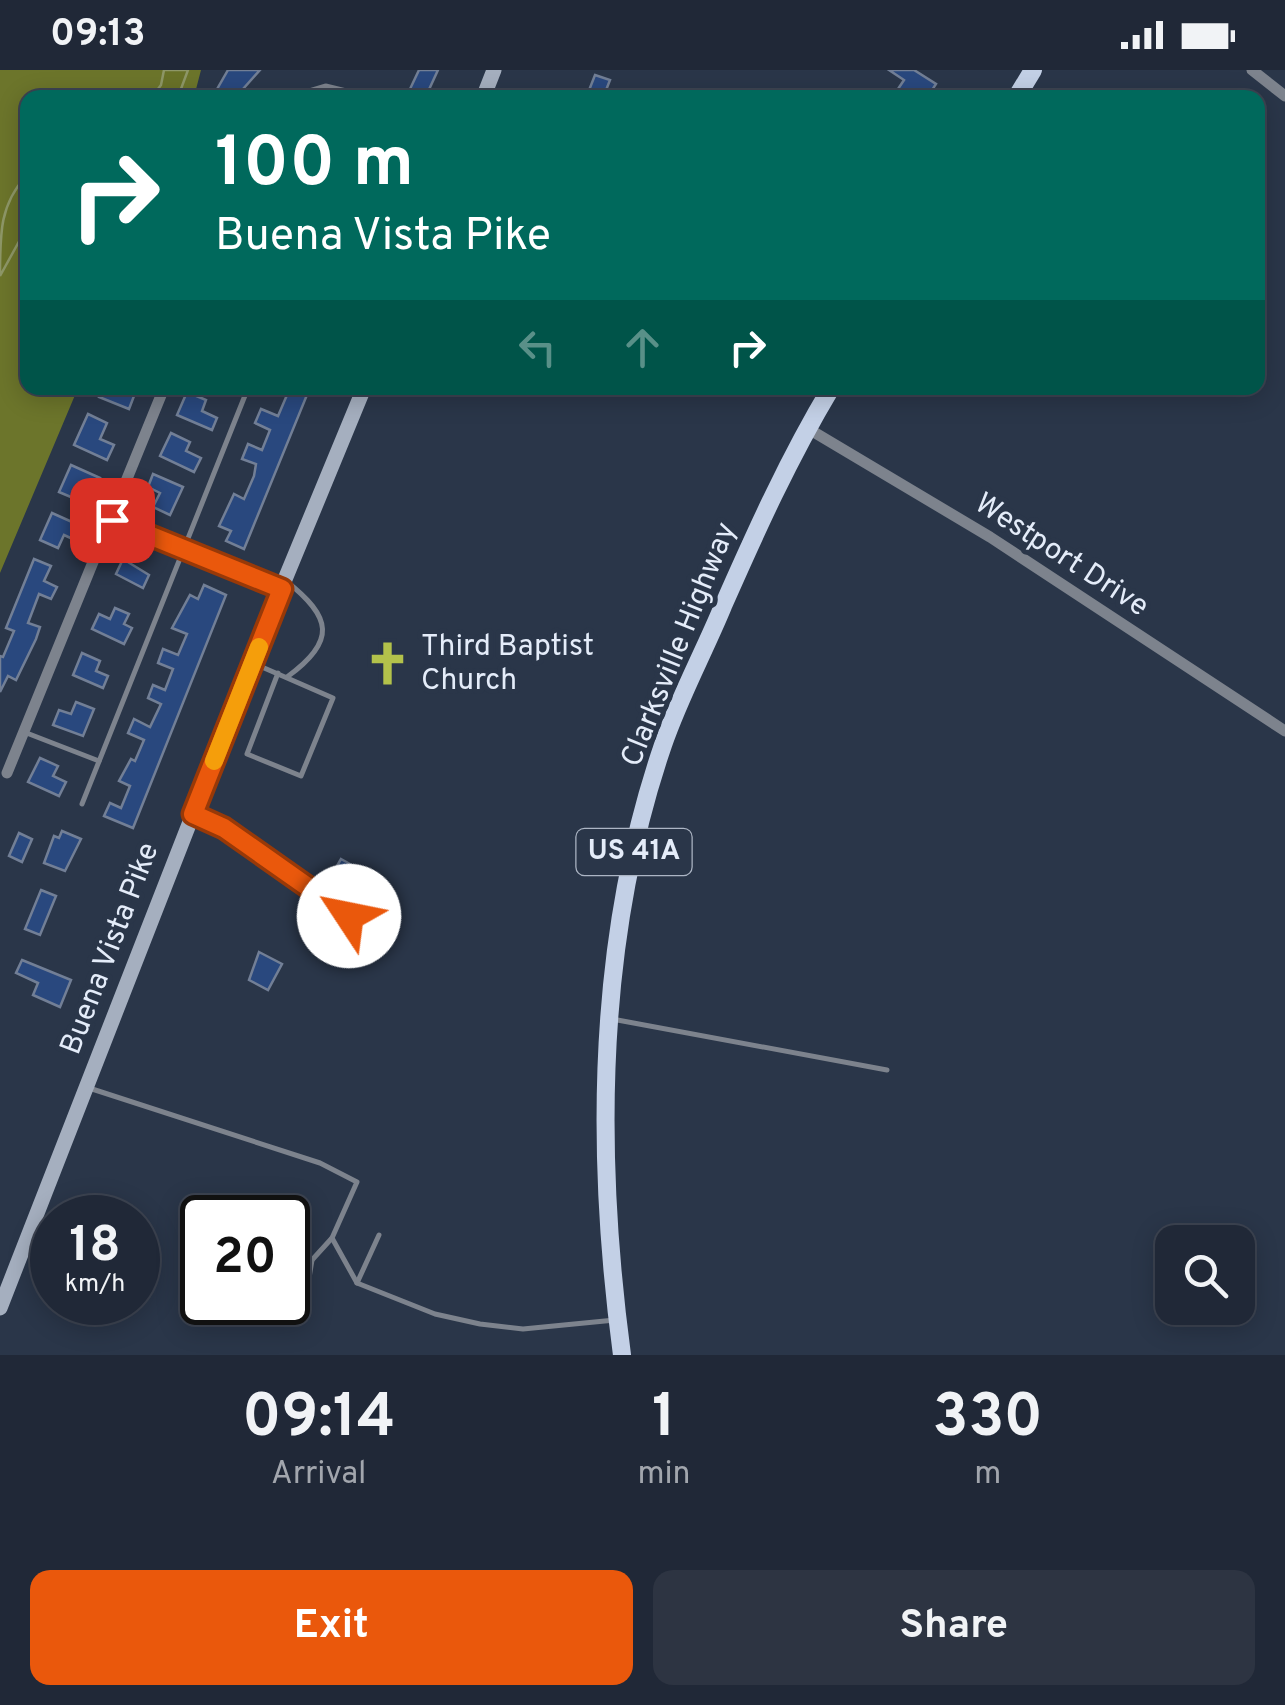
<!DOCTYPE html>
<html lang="en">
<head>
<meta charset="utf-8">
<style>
	body { margin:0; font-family:Overpass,sans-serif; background:#2d3442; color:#f1f3f6; height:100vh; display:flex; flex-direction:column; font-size:38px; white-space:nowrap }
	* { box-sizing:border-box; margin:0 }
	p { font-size:32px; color:#a2a6ad }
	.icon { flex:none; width:55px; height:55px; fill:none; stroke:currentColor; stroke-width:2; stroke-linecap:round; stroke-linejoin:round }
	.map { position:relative; height:1285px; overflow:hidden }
	.drawer { display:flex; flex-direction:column; background:#202837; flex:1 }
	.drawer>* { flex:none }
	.guide { position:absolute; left:20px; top:20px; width:1245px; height:305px; border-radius:20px; box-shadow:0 5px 25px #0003,0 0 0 2px #3d4452; background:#00695c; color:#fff; overflow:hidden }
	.tools { position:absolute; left:1155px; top:1155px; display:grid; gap:20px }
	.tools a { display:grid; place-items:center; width:100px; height:100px; border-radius:20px; background:#202837; box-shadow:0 5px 25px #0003,0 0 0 2px #3d4452; font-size:50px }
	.speed { position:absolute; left:30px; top:1125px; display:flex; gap:20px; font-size:50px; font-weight:700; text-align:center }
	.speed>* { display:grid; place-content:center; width:130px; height:130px; border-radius:50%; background:#202837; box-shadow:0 5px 25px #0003,0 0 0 2px #3d4452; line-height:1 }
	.speed small { font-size:25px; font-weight:400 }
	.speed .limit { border:5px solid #111; border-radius:15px; background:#fff; color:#111 }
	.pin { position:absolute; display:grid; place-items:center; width:85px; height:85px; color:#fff; margin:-42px; border-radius:20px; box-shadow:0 5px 15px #0006 }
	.me { position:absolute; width:110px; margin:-55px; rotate:304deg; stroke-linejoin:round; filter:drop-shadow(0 0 8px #0008) }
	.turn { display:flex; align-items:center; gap:35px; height:210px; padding:0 30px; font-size:45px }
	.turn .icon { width:130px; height:130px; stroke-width:2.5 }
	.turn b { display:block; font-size:70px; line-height:85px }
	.lanes { display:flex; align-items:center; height:95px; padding:0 30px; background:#0003; justify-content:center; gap:50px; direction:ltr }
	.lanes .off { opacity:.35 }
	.eta { display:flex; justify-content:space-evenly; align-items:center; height:170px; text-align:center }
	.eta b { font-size:60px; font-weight:700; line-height:70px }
	.cta { display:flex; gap:20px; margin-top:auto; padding:20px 30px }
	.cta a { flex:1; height:115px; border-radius:20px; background:#ea580c; color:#fff; font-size:40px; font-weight:700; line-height:115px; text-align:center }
	.cta a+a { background:#2d3442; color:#f1f3f6 }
	.status { display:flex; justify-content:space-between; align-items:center; height:70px; padding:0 50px; background:#202837; direction:ltr }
	.status svg { height:28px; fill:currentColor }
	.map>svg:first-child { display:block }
	.forest { fill:#6c752b }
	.water { fill:#697228; stroke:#8e9767; stroke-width:2.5 }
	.building { fill:#29487e; stroke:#727f96; stroke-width:2.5 }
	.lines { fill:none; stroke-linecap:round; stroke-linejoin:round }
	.lane { stroke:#7d838d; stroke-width:5 }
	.street { stroke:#7d838d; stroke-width:11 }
	.secondary { stroke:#a5afbf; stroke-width:15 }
	.primary { stroke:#c3d0e6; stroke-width:18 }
	.route-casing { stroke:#983908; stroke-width:25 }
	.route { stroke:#ea580c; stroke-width:18 }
	.slow { stroke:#f59e0b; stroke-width:18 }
	.labels { text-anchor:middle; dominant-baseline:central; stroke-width:10; stroke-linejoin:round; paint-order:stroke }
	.shield { fill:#2a3649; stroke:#acb5c4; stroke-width:2.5 }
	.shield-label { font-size:28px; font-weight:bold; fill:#e4ecf9 }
	.street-label { font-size:30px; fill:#e4ecf9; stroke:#2a3649 }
	.poi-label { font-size:30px; fill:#e4ecf9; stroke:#2a3649; text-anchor:start }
</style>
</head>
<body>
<div class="status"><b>09:13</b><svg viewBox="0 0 49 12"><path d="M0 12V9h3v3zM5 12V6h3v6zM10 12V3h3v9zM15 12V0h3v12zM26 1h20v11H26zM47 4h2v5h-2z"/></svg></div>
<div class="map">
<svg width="1285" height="1285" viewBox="0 0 1285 1285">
	<rect width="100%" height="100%" fill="#2a3649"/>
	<polygon class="forest" points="0,0 201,0 194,27 28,28 28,318 78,318 0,503"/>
	<g class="water">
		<polygon points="164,0 188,0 178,27 152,27 161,15"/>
		<path d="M 27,105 L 27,157 L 0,206 C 0,162 0,134 27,105 Z"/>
	</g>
	<g class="building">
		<polygon points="228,0 260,0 235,28 212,28"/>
		<polygon points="419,0 438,0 426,26 410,19"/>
		<polygon points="889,0 914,0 936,14 927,28 904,28 896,22 904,10"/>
		<polygon points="595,5 610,10 603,28 586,28"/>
		<polygon points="102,318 123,318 121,321 134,326 129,339 99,327"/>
		<polygon points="270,318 309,320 244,479 226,471 231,461 219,456 234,424 244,429 254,406 256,394 242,389 248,374 262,380 270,360 255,353 261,339 278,346 287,325"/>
		<polygon points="187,322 206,330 202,341 217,348 212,360 177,345"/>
		<polygon points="88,344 107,353 100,369 114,375 107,390 74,375"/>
		<polygon points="171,363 190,372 186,381 201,388 194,402 160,386"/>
		<polygon points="71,395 100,408 94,422 83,417 78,430 59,422"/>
		<polygon points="153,404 183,417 170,445 153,437 160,423 148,417"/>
		<polygon points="52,443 81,456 75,470 64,465 58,478 40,470"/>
		<polygon points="34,489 51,496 44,511 57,517 51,529 39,524 28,553 40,557 36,569 16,610 8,606 0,622 0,586 3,587 14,561 6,558"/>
		<polygon points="123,489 149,505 143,518 116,504"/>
		<polygon points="204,515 226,525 133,758 104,746 110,733 121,738 130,716 119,711 131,689 135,691 144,670 128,663 134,649 150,657 161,634 148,628 153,615 165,620 173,599 158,593 163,579 178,585 187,564 172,558 190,525 198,529"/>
		<polygon points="115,538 129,544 124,554 132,558 124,574 92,559 99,544 110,549"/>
		<polygon points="82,583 100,591 96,601 108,606 103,618 73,605"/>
		<polygon points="76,632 94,639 83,666 53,655 59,640 71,644"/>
		<polygon points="40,688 58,696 53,706 66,712 59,726 28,712"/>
		<polygon points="62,761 81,769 65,801 44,793 54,766 59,768"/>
		<polygon points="19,763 32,769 22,792 9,786"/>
		<polygon points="341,789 368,804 350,839 323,820"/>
		<polygon points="41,820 56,826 40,865 25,859"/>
		<polygon points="259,882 282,894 268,920 249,910"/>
		<polygon points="22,890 71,910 60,937 33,925 38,913 16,903"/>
	</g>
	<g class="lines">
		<g class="lane">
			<path d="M 286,511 C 332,547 337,571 287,607"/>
			<polyline points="255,594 333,628 301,706 247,684 278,603"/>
			<polyline points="24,662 99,691"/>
			<polyline points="82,734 248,318"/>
			<polyline points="196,745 224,758 349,846"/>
			<polyline points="612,949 887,1000"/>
			<polyline points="89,1018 320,1093 357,1112 332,1168 357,1213 435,1244 480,1254 523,1259 615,1250"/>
			<polyline points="288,1193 312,1190 332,1168"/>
			<polyline points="357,1213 379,1165"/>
			<polyline points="254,1237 256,1232"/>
			<polyline points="287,1254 309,1208 312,1190"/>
		</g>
		<g class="street">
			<polyline points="1252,0 1285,26"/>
			<polyline points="296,28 326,19 363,28"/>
			<polyline points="807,358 990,467 1285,661"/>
			<polyline points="112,450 281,519"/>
			<polyline points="7,703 164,318"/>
		</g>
		<g class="secondary">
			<polyline points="483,28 494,0"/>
			<polyline points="0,1238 281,519 364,318"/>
		</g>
		<g class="primary">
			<polyline points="1016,28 1033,0"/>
			<path d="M 622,1285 C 595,1083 596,870 663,675 C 679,628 704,582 723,536 C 756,461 789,388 831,318"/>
		</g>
	</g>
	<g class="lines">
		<defs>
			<polyline id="route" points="112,450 282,519 193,744 224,758 349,846"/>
		</defs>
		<use href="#route" class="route-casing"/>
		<use href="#route" class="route"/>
		<polyline class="slow" points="214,691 259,577"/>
	</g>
	<defs>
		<symbol id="church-bare" viewBox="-9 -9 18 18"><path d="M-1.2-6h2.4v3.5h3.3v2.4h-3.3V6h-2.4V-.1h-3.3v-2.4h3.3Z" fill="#b3c24b" stroke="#2a3649" stroke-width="2.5" paint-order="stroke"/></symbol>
	</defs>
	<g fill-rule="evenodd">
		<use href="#church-bare" x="356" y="562" width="63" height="63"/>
	</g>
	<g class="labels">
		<rect class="shield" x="576.5" y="759" width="115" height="46" rx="8"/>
		<g class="shield-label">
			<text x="634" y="782">US 41A</text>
		</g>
		<g class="street-label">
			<text transform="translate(1061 486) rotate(33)">Westport Drive</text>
			<text transform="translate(680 575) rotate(-68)">Clarksville Highway</text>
			<text transform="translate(111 879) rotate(-69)">Buena Vista Pike</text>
		</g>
		<g class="poi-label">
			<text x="421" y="577">Third Baptist<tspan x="421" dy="34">Church</tspan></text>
		</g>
	</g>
</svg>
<div class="tools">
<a><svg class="icon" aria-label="search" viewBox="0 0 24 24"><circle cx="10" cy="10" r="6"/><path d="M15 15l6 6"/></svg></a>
</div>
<div class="speed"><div>18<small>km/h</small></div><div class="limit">20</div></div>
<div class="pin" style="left:112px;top:450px;background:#d93025"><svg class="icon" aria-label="arrive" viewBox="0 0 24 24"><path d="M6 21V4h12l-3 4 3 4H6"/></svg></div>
<svg class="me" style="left:349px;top:846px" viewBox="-20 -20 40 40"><circle r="19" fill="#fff"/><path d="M0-13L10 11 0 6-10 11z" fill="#ea580c"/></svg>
<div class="guide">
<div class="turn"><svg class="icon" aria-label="right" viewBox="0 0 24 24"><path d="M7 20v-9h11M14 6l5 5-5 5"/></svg><div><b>100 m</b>Buena Vista Pike</div></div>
<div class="lanes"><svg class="icon off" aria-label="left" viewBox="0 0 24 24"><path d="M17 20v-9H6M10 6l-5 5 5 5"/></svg><svg class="icon off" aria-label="ahead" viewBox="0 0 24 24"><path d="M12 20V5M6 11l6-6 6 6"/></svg><svg class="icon" aria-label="right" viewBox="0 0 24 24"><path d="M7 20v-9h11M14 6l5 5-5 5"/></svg></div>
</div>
</div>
<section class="drawer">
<div class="eta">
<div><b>09:14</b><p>Arrival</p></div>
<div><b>1</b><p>min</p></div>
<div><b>330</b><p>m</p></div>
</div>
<div class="cta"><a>Exit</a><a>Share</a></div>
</section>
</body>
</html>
